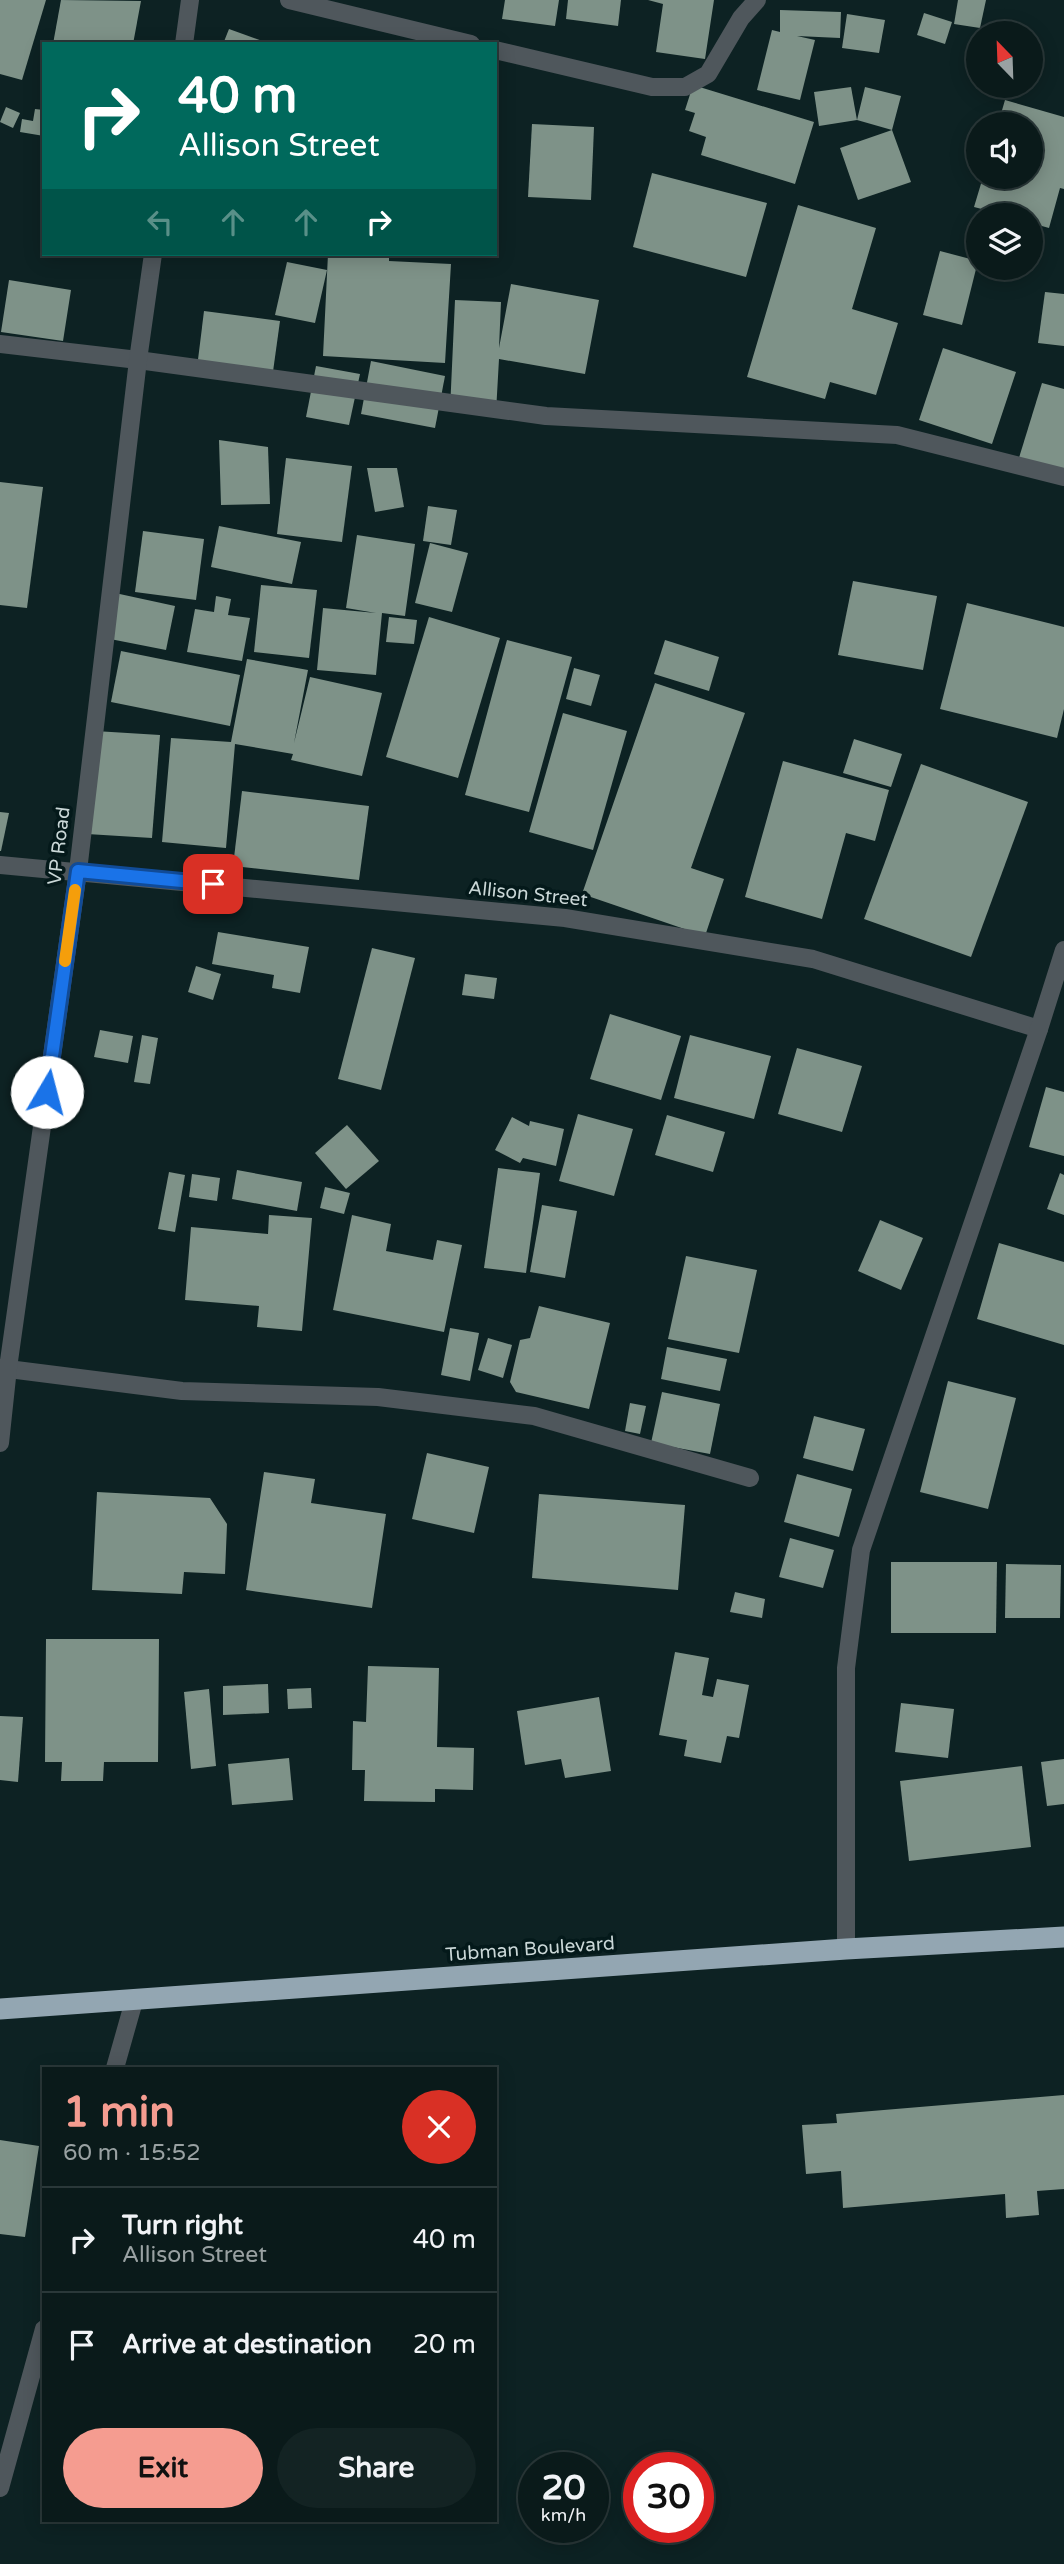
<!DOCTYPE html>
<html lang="en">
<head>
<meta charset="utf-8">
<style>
	body { margin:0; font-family:"Varela Round",sans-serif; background:#132323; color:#f1f3f6; height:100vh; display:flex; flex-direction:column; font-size:26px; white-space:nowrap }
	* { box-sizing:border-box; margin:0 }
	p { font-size:23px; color:#99a1a2 }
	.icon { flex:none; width:38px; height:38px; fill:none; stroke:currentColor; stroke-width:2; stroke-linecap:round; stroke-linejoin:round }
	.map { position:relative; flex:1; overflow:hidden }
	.drawer { position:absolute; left:42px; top:2067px; width:455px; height:455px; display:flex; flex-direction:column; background:#0a1a1a; border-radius:0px; box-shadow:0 4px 18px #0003,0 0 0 2px #2a3839 }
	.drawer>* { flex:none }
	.hud { position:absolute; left:42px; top:42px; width:455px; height:214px; border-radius:0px; box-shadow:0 4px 18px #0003,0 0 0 2px #2a3839; background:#00695c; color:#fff; overflow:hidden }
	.needle { width:46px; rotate:337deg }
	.tools { position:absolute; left:966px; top:21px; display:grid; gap:14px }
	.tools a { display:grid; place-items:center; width:77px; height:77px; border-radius:50%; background:#0a1a1a; box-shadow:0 4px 18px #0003,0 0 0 2px #2a3839; font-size:35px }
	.speed { position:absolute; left:518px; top:2452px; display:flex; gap:14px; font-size:35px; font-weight:700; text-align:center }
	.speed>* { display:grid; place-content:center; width:91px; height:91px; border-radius:50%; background:#0a1a1a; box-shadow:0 4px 18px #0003,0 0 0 2px #2a3839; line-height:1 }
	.speed small { font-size:18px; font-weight:400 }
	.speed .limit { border:10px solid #d22; background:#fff; color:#111 }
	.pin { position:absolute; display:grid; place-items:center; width:60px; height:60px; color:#fff; margin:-30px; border-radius:14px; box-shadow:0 4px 10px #0006 }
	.me { position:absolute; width:77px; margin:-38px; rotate:8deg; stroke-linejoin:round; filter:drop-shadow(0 0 5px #0008) }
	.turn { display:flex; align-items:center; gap:24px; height:147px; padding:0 21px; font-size:32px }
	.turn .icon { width:91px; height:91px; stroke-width:2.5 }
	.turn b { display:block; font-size:49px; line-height:60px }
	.lanes { display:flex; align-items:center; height:66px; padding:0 21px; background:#0003; justify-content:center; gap:35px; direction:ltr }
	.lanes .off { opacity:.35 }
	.round { display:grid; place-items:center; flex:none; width:74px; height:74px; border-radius:37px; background:#132323 }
	.headline { display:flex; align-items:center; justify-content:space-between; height:119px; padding:0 21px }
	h1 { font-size:42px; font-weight:700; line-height:52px; color:#f59c90 }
	.action { display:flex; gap:14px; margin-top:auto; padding:14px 21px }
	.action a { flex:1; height:80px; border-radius:42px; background:#f59c90; color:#111; font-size:28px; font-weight:700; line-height:80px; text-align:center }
	.action a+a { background:#132323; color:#f1f3f6 }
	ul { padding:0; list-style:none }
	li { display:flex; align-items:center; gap:21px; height:105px; padding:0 21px; border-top:2px solid #2a3839 }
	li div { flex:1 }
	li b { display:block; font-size:26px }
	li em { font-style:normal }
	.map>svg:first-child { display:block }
	.building { fill:#7e9288 }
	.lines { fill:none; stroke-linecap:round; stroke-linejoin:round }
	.minor { stroke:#4f575c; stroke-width:18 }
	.highway { stroke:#93a6b2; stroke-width:21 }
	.route-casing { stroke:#114b97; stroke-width:18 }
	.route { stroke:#1a73e8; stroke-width:12 }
	.slow { stroke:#f59e0b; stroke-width:12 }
	.labels { text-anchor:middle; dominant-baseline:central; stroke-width:7; stroke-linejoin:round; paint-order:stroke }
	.street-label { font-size:19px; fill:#cad7d7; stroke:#04191a }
</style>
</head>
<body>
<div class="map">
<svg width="1064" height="2564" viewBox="0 0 1064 2564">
	<rect width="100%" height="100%" fill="#0d2223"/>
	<g class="building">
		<polygon points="0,0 46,0 22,80 0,74"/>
		<polygon points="61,0 141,1 133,44 53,44"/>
		<polygon points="505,0 559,0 555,26 502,19"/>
		<polygon points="568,0 621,0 618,26 566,19"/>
		<polygon points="648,0 714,0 705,59 656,52 663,4"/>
		<polygon points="958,0 986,0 980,28 954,24"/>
		<polygon points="780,10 841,12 840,38 797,36 815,40 800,100 757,90 772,30 780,32"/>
		<polygon points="924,13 952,22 945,44 917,35"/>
		<polygon points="847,14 885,20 879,53 842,48"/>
		<polygon points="229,29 268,43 268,44 223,44"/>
		<polygon points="693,85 814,122 795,184 701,155 706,137 689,131 695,113 685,110"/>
		<polygon points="851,87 857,120 819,126 814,92"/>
		<polygon points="865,87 901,96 892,130 911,182 858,200 840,148 892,130 857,120"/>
		<polygon points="1005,100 1064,117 1064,189 1060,188 1049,228 1031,223 1031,215 1005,215 974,207 983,177 1031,177 1031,124 998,124"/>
		<polygon points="6,107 20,113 13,128 0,122"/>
		<polygon points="35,109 44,110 44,136 20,132 22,119 33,121"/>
		<polygon points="532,124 594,127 591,200 528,197"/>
		<polygon points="652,173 767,203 746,277 633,247"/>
		<polygon points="798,205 876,228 852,309 898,323 876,395 830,382 825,399 747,377"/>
		<polygon points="940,251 978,261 962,325 923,315"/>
		<polygon points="328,254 389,254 389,261 451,264 445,363 323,356"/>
		<polygon points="287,262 327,270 315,323 275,315"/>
		<polygon points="9,280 71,290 63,341 1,332"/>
		<polygon points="511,284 599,300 585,374 499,359 496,412 450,410 455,300 501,302 499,348"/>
		<polygon points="1045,292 1064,294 1064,346 1038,343"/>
		<polygon points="204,311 280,321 271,386 196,376"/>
		<polygon points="943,348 1016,372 992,444 919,420"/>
		<polygon points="371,361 445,376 435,428 361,414"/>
		<polygon points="316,366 360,374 349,425 306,417"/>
		<polygon points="1042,383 1064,389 1064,475 1018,461"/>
		<polygon points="219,440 268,447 270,504 221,505"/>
		<polygon points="286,458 352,466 342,542 277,534"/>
		<polygon points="367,468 397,468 404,507 375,512"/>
		<polygon points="0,482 43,487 27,608 0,605"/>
		<polygon points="428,506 457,510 451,545 423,541"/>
		<polygon points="219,526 301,542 292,584 211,567"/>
		<polygon points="143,531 204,539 196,600 135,592"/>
		<polygon points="357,535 415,544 405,616 382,613 376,675 317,670 323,608 376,613 346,608"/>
		<polygon points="430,543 468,553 452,612 415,603"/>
		<polygon points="853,581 937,596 923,670 838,655"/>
		<polygon points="261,585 317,590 309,658 254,652"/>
		<polygon points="115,593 175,606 166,650 105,638"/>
		<polygon points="216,596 231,599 228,615 250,618 242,661 187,652 195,609 214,612"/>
		<polygon points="967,603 1064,627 1064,709 1057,738 940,709"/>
		<polygon points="389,617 417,620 414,644 386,642"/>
		<polygon points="429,617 500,638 458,778 386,757"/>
		<polygon points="507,640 572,657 529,812 465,795"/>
		<polygon points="665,640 719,657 709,691 654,674"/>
		<polygon points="121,651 240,675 230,726 111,702"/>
		<polygon points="247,659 308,670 294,743 310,677 382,693 362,776 291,760 293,754 235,744 226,848 162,842 171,738 231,742"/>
		<polygon points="574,668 600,675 591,706 566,699"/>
		<polygon points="655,683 745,713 691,868 724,879 705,936 582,894"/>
		<polygon points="563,713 627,731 593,850 529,832"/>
		<polygon points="95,731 160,735 152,838 87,834"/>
		<polygon points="854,739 902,754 891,787 843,773"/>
		<polygon points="783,761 889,790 875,841 846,833 822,919 745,897"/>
		<polygon points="921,764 1028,802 971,957 864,919"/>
		<polygon points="242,791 369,806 359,880 233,866"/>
		<polygon points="0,812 9,813 1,851 0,851"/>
		<polygon points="218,932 309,947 300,993 272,988 274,975 212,964"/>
		<polygon points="372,948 415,958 381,1090 338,1079"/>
		<polygon points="196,966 221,974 213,1000 188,992"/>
		<polygon points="465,974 497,978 494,999 462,995"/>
		<polygon points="610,1014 681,1036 661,1100 590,1079"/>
		<polygon points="100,1030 133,1036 128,1063 94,1057"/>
		<polygon points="142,1035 158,1038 150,1084 134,1082"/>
		<polygon points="690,1035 771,1056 754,1119 674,1098"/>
		<polygon points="797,1048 862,1066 842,1132 778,1114"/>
		<polygon points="1046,1087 1064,1092 1064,1156 1029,1147"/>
		<polygon points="578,1114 633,1129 614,1196 559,1181"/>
		<polygon points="667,1115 725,1132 713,1172 655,1155"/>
		<polygon points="512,1117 529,1126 530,1121 564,1129 556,1166 523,1158 520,1163 495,1150"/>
		<polygon points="347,1125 379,1161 346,1189 315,1153"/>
		<polygon points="498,1168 540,1173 526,1273 484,1268"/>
		<polygon points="237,1170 302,1182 297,1211 232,1199"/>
		<polygon points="169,1172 185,1175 175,1232 158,1229"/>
		<polygon points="1060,1173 1064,1175 1064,1215 1047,1209"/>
		<polygon points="192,1174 220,1178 217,1201 189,1197"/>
		<polygon points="325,1187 350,1193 344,1214 320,1208"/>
		<polygon points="542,1205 577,1211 565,1278 530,1272"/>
		<polygon points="269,1215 312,1218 302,1331 257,1327 259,1306 185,1300 191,1227 268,1234"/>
		<polygon points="352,1215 391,1224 386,1251 433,1260 437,1240 462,1245 444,1332 333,1310"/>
		<polygon points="880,1220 923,1238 901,1290 858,1271"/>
		<polygon points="999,1243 1064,1262 1064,1345 977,1319"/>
		<polygon points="686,1256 757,1270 739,1353 668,1339"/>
		<polygon points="539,1306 610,1323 589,1409 516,1392 510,1382 520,1340 530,1338"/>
		<polygon points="450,1328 479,1333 470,1381 441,1375"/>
		<polygon points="488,1338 512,1345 503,1378 478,1370"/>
		<polygon points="667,1347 727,1359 720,1391 661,1379"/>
		<polygon points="948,1381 1016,1398 988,1509 920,1492"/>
		<polygon points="662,1392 720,1404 710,1454 651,1443"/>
		<polygon points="630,1403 646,1406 640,1434 625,1431"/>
		<polygon points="814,1416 865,1429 853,1471 803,1458"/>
		<polygon points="427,1453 489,1467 474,1533 412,1519"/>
		<polygon points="264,1472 315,1479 311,1503 386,1514 372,1608 246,1590"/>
		<polygon points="797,1474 852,1489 839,1537 784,1522"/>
		<polygon points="97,1492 210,1498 227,1524 225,1574 184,1572 182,1594 92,1590"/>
		<polygon points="539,1494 685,1505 678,1590 532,1578"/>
		<polygon points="790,1538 834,1550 823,1588 779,1577"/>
		<polygon points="891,1562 997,1562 996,1633 891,1633"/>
		<polygon points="1006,1564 1061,1565 1060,1618 1005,1618"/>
		<polygon points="735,1592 765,1599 762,1618 730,1612"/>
		<polygon points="46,1639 159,1639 158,1762 104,1762 103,1781 61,1781 62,1762 45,1762"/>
		<polygon points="675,1652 709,1658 702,1695 713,1697 717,1679 749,1685 739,1738 727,1736 721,1763 684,1756 687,1740 659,1735"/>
		<polygon points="368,1666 439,1668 437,1747 474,1748 473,1790 435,1789 435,1802 364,1801 365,1770 352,1770 353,1721 366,1722"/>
		<polygon points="268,1684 269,1713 223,1715 223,1686"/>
		<polygon points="311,1688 312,1708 288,1709 287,1689"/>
		<polygon points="209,1689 216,1766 191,1769 184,1692"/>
		<polygon points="599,1697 611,1771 565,1778 561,1759 525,1765 517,1711"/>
		<polygon points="901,1703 954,1709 948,1758 895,1752"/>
		<polygon points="0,1716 23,1717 18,1782 0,1780"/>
		<polygon points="289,1758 293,1800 232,1805 228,1764"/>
		<polygon points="1064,1759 1064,1804 1047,1806 1041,1762"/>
		<polygon points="1022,1766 1031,1847 909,1861 900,1781"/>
		<polygon points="1064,2095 1064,2189 1037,2191 1039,2215 1006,2218 1005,2194 843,2208 841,2171 806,2174 802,2125 837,2123 836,2114"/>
		<polygon points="0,2140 39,2146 25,2237 0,2234"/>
	</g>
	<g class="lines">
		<g class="minor">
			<polyline points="289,0 471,44"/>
			<polyline points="184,44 190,0"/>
			<polyline points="495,50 652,87 685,87 708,74 741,18 757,0"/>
			<polyline points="0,344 138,360 546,416 897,435 1064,477"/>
			<polyline points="0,865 565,918 813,959 1039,1029"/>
			<polyline points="0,1368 182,1391 378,1397 534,1416 750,1478"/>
			<polyline points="0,1443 8,1368 78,871 138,360 153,254"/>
			<polyline points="846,1949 846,1668 861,1550 1039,1029 1064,950"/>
			<polyline points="115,2068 134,2001"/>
			<polyline points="0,2488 44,2329"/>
		</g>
		<polyline class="highway" points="0,2009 846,1949 1064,1937"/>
	</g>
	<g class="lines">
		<defs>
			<polyline id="route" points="47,1092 78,871 213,884"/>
		</defs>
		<use href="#route" class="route-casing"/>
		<use href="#route" class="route"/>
		<polyline class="slow" points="65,961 75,890"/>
	</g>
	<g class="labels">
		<g class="street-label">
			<text transform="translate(59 846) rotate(-83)">VP Road</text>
			<text transform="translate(528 894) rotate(6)">Allison Street</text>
			<text transform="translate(530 1949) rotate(-4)">Tubman Boulevard</text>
		</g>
	</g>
</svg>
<div class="tools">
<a><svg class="needle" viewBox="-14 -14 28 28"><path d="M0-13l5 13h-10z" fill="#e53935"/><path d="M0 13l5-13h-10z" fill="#99a1a2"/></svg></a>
<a><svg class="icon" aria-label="sound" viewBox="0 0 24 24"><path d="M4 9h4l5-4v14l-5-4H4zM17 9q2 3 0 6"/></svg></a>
<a><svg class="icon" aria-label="layers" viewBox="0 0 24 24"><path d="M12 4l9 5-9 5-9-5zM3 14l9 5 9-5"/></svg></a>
</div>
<div class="speed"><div>20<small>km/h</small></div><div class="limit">30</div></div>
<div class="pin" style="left:213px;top:884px;background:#d93025"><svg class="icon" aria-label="arrive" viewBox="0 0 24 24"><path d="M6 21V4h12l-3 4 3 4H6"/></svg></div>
<svg class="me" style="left:47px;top:1092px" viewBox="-20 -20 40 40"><circle r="19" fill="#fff"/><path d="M0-13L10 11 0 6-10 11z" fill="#1a73e8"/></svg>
<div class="hud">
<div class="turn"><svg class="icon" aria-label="right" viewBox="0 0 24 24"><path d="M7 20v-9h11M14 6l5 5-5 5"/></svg><div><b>40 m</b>Allison Street</div></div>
<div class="lanes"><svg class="icon off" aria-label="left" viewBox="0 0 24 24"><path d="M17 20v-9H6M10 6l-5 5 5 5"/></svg><svg class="icon off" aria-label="ahead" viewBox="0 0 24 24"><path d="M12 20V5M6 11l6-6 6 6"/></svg><svg class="icon off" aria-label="ahead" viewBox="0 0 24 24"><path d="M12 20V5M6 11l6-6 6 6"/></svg><svg class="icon" aria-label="right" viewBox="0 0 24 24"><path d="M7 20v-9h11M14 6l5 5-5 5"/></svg></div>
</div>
<section class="drawer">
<div class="headline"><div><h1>1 min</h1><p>60 m · 15:52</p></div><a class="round" style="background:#d93025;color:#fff"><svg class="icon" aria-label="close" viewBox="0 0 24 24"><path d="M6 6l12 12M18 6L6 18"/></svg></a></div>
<ul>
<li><svg class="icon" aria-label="right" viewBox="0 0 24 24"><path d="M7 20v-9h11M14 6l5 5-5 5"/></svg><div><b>Turn right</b><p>Allison Street</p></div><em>40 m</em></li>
<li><svg class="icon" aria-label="arrive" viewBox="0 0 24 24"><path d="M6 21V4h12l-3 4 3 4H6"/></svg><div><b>Arrive at destination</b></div><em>20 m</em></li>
</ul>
<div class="action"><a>Exit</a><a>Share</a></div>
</section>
</div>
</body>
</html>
